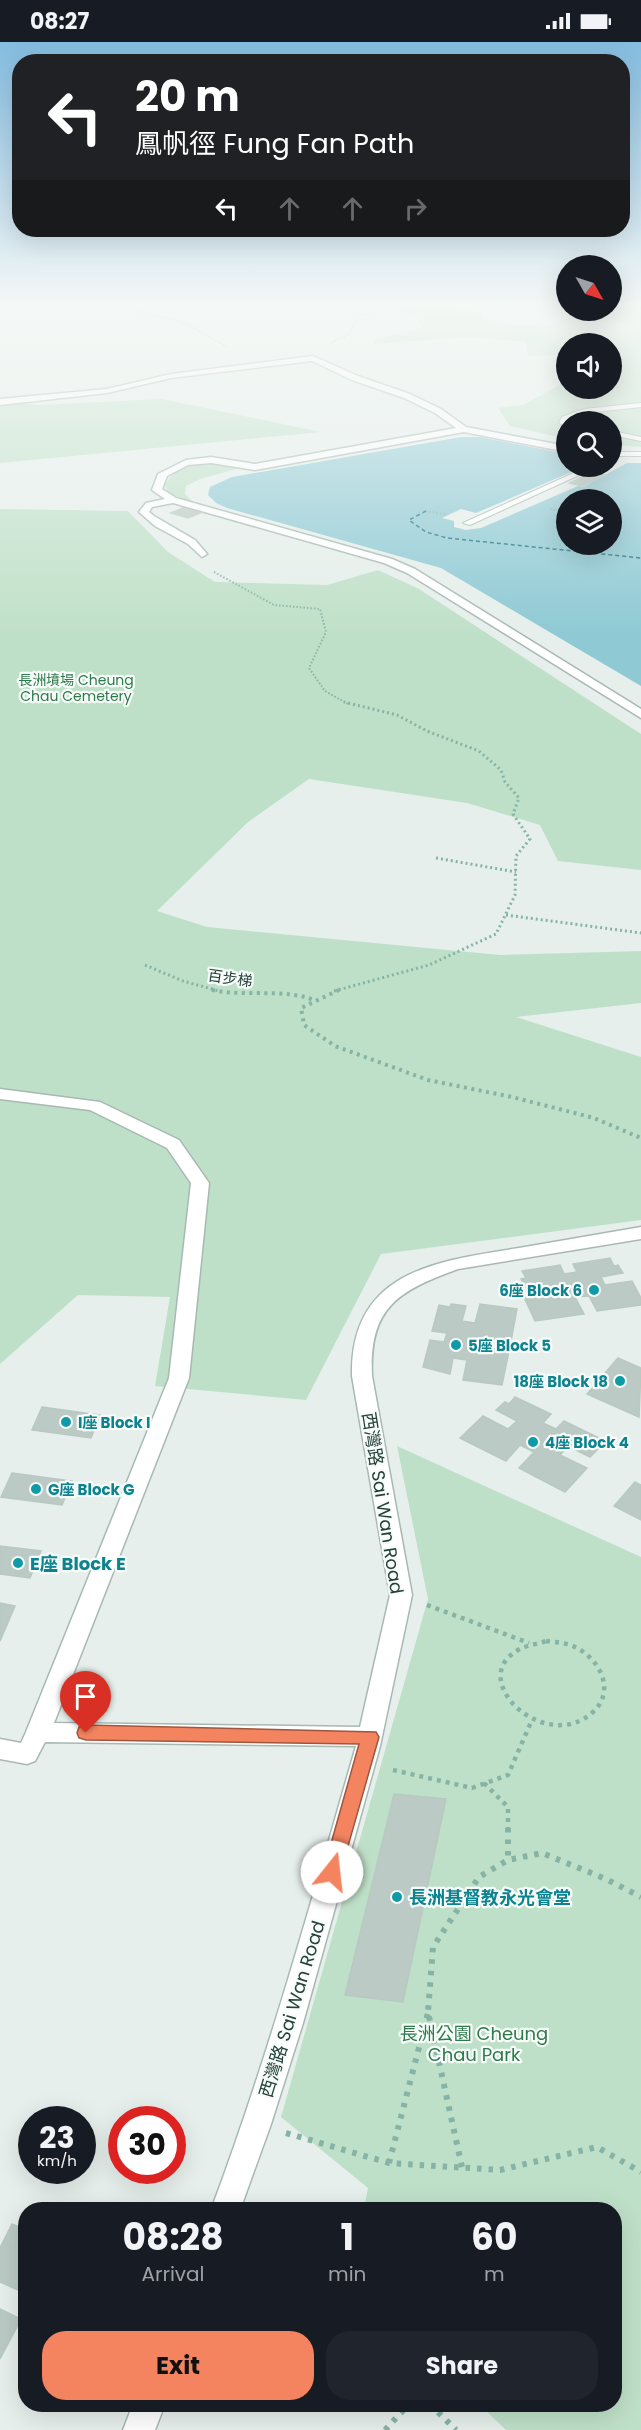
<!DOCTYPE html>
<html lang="en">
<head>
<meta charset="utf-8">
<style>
	body { margin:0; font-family:Poppins,"Noto Sans TC",sans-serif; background:#20242c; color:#f1f3f6; height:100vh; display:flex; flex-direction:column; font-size:22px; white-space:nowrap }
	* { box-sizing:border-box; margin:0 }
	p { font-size:20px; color:#9ea1a6 }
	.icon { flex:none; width:33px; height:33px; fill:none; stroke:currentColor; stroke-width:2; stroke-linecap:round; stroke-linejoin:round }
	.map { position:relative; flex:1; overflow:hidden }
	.drawer { position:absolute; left:18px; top:2160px; width:604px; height:210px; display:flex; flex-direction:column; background:#171b24; border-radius:24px; box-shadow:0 6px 24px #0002 }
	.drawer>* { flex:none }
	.hud { position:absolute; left:12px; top:12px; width:618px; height:183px; border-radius:24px; box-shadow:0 6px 24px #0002; background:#202124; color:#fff; overflow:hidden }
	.needle { width:39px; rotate:129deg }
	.fabs { position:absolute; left:556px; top:213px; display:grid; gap:12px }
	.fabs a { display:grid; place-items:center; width:66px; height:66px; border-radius:50%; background:#171b24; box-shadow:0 6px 24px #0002; font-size:30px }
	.speed { position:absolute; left:18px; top:2064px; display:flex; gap:12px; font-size:30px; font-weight:700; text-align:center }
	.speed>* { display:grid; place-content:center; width:78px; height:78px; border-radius:50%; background:#171b24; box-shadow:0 6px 24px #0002; line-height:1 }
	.speed small { font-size:15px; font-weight:400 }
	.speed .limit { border:9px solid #d22; background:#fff; color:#111 }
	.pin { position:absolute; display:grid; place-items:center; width:51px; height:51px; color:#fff; margin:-62px -26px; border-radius:50% 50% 50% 0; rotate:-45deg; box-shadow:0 0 6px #0007 }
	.pin .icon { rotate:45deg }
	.me { position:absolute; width:66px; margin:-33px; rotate:16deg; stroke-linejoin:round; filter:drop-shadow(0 0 4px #0008) }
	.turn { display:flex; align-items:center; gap:21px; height:126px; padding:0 24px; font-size:27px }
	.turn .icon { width:78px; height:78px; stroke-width:2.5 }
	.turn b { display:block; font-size:42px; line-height:51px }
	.lanes { display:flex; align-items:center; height:57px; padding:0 24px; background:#0003; justify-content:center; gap:30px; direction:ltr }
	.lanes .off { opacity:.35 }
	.eta { display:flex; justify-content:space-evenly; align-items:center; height:102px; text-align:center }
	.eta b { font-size:36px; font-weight:700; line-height:42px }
	.button { display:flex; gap:12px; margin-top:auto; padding:12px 24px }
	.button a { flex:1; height:69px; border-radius:24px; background:#f4845f; color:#111; font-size:24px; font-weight:700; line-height:69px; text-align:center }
	.button a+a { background:#20242c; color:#f1f3f6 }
	.status { display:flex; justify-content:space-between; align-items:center; height:42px; padding:0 30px; background:#171b24; direction:ltr }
	.status svg { height:16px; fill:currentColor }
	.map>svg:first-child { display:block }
	.green { fill:#bfe0c8 }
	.water { fill:#8ec9d4; fill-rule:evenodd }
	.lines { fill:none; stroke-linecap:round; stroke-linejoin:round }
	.ferry { stroke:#1c6f80; stroke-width:1.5; stroke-dasharray:4 3; stroke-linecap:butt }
	.building { fill:#bbcac4; stroke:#b8c9c2; stroke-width:1.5 }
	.lane-casing { stroke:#a8b8b2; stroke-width:2 }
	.street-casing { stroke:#a8b8b2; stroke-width:3 }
	.path-far5 { stroke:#86b3a5; stroke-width:1.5; stroke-dasharray:1.5 2; stroke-linecap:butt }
	.path-far4 { stroke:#86b3a5; stroke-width:2; stroke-dasharray:1.5 2; stroke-linecap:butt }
	.path-far3 { stroke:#86b3a5; stroke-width:3; stroke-dasharray:2 3; stroke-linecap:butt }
	.path-far2 { stroke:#86b3a5; stroke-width:4; stroke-dasharray:3 4.5; stroke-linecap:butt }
	.path-far1 { stroke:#86b3a5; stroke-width:4.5; stroke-dasharray:4 5; stroke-linecap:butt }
	.path { stroke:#86b3a5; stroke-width:6; stroke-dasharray:4.5 7; stroke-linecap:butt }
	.lane { fill:#fff; fill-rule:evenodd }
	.street { fill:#fff; fill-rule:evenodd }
	.route { fill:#f4845f; stroke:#9f563e; stroke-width:1.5 }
	.culture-dot { fill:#0f9aa8; stroke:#f7fbf9; stroke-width:2 }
	.labels { text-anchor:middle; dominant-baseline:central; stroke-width:4.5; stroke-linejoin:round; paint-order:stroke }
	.far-park-label { font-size:14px; fill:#2d7a4b; stroke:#f7fbf9 }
	.street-label { font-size:15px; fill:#24423a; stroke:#f7fbf9 }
	.culture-label { font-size:15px; font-weight:bold; fill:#0d838f; stroke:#f7fbf9; text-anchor:start }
	.near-street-label { font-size:18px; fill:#24423a; stroke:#f7fbf9 }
	.near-culture-label { font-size:18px; font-weight:bold; fill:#0d838f; stroke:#f7fbf9; text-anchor:start }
	.near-park-label { font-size:18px; fill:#2d7a4b; stroke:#f7fbf9 }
</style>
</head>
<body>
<div class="status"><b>08:27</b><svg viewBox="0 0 49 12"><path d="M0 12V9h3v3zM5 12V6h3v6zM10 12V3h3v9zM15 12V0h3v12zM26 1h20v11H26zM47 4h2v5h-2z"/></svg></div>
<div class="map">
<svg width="641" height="2388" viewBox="0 0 641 2388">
	<rect width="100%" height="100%" fill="#e6efeb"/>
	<g class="green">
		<polygon points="374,260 425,260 483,271 482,276 508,283 548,284 589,269 612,268 615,264 641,260 641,405 612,403 612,380 567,380 567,397 510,384 498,366 523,363 567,339 567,346 612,346 612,302 567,302 567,323 563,313 528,314 526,300 468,295 375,302 373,298 423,286 415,274"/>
		<polygon points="162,357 321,390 0,421 0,359 39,363"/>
		<path d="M 211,420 L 244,425 L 200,437 L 186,444 L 185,452 L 194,461 L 168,451 L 165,443 C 176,424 191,423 211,420 Z"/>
		<polygon points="0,467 128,469 168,510 215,540 327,543 378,528 419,547 641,692 641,828 558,819 540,783 467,761 309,737 248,780 157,869 207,885 500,913 641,909 641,961 516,975 641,1015 641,1178 381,1212 306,1358 155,1344 170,1255 78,1253 0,1322"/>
		<polygon points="397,1404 641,1515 641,2388 506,2388 480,2363 615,2362 615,2168 364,2167 368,2146 281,2075 428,1557"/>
	</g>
	<path class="water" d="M 461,395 L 480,395 L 567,412 L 567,424 L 583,425 L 476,471 L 461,467 L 442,476 L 454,479 L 454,485 L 466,488 L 481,486 L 578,444 L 583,445 L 627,421 L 641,421 L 641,644 L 441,526 L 227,466 L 216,461 L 208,453 L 210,445 L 232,435 ZM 567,458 L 612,458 L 612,502 L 567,502 Z"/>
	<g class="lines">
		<polyline class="ferry" points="426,469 409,478 426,490 447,496 641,516"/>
	</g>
	<g class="building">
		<polygon points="593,430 605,433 582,444 570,441"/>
		<polygon points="183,466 200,471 188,476 171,471"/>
		<polygon points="610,1216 614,1224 618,1223 623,1231 601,1235 605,1243 632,1239 641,1256 641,1263 597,1269 589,1254 575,1255 584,1272 535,1279 524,1255 552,1251 548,1243 526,1246 521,1237 526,1236 522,1229 560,1223 564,1232 577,1230 573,1222"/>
		<polygon points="451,1262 466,1264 462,1279 475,1281 480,1262 517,1267 511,1299 485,1296 483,1305 509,1309 502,1343 463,1338 467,1318 453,1316 450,1332 423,1325 430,1298 444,1300 447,1291 432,1289 439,1263 450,1265"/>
		<polygon points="618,1316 641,1326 639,1375 587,1352"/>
		<polygon points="515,1355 551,1372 543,1381 556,1387 564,1379 601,1397 594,1404 599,1406 590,1415 568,1404 560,1413 587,1426 565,1450 519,1426 534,1410 520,1403 506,1419 460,1396 483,1374 508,1387 517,1379 496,1368 505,1360 509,1362"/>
		<polygon points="42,1365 100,1373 91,1396 32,1388"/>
		<polygon points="12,1431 72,1439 62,1463 1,1455"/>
		<polygon points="635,1440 641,1443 641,1478 614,1464"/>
		<polygon points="0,1504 41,1509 30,1536 0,1532"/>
		<polygon points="0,1561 15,1564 0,1599"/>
		<polygon points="394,1752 446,1757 403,1960 345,1953"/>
		<polygon points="12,2182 26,2188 25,2251 0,2240 0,2206"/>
		<polygon points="0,2267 21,2277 0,2317"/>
	</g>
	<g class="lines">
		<defs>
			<g id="lane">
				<polygon points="641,361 641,365 585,371 567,377 567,385 559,381 562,375 584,367"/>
				<polygon points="612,389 641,395 641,399 612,393"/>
				<rect x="612" y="410" width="29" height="4"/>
				<polygon points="589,424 599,424 470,483 463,481"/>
			</g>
			<g id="street">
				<polygon points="313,314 358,334 410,352 441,367 466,385 567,404 567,410 464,390 255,428 211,421 188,423 167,434 162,447 176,456 392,517 415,527 641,667 641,676 407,531 384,521 173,461 152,465 149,470 154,474 195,498 207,512 202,515 188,502 155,484 139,470 146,461 165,457 152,448 158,432 186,418 211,415 255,422 456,386 435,371 404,356 352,338 312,319 171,336 107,351 0,363 0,357 107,347 171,332"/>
				<path d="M 0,1047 L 100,1060 L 179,1098 L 209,1141 L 189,1336 L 54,1681 L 360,1685 L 390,1553 L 352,1334 C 350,1229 436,1219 519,1206 C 560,1199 600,1192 641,1185 L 641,1197 L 458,1227 C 398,1249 369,1265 372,1334 L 412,1553 L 380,1704 L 303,1981 L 271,2082 L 240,2168 L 211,2168 C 268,2016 311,1860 356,1704 L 45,1700 L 35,1719 L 27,1722 L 0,1717 L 0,1697 L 21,1701 L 26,1690 L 169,1336 L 191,1141 L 167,1106 L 90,1068 L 0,1057 Z"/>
				<polygon points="133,2362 165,2362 155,2388 123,2388"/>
			</g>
		</defs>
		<use href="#lane" class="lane-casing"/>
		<use href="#street" class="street-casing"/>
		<g class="path-far5">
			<polyline points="102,260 185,281 229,306"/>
			<polyline points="620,268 641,267"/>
			<polyline points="331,301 349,292 359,274 379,268"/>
		</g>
		<g class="path-far4">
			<polyline points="550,467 567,471"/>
			<polyline points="426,469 447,473"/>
			<polyline points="214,530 274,563 320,567 326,590 309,626 325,649 348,662"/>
		</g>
		<g class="path-far3">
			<polyline points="436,816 516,830"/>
			<polyline points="506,873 641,891"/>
			<polyline points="145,923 183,939 219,949"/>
			<polyline points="334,949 429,923 496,892 515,853 516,814 530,797 513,772 519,756 505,740 501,728 479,709 427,689 397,673 344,660"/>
		</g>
		<g class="path-far2">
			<path d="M 212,948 C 246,955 283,946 314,958"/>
			<polyline points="339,948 301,966 304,983 335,1004 428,1038 512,1055 594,1076 641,1096"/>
		</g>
		<g class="path-far1">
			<polyline points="427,1563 529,1601"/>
			<path d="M 546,1599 C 557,1600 568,1601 577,1606 C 600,1618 616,1649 593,1670 C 545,1714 463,1636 520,1607 C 528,1603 538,1602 546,1599 Z"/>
			<polyline points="393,1728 472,1746 508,1733 532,1678"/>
			<polyline points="484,1741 508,1765 508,1787"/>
		</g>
		<g class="path">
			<polyline points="508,1786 508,1818"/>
			<polyline points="286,2091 389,2121 500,2128 597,2105 641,2130"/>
			<polyline points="389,2121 428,1971"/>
			<polyline points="462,2125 428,1970 433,1905 479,1835 508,1818 542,1811 606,1837 641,1855"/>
			<polyline points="430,2362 456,2388"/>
			<polyline points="385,2388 409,2362"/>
		</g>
		<use href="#lane" class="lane"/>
		<use href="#street" class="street"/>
	</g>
	<linearGradient id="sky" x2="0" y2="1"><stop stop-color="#84bce0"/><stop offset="0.44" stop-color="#f4f8f6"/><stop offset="1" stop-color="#f4f8f6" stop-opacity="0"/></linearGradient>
	<rect width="641" height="595" fill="url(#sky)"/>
	<polygon class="route" points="86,1683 376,1690 379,1695 339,1836 332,1838 325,1836 323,1830 359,1702 86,1698 79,1696 77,1691 79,1685"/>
	<g class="culture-dot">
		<circle cx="594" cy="1248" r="6"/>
		<circle cx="456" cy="1303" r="6"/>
		<circle cx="620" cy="1339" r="6"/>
		<circle cx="66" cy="1380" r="6"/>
		<circle cx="533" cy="1400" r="6"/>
		<circle cx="36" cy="1447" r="6"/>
		<circle cx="18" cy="1521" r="6"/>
		<circle cx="397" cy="1855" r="6"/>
	</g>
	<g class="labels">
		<g class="far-park-label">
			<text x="76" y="638">長洲墳場 Cheung<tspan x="76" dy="16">Chau Cemetery</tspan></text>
		</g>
		<g class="street-label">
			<text transform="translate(230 936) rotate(8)">百步梯</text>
		</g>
		<g class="culture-label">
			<text x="582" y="1248" text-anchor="end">6座 Block 6</text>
			<text x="468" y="1303">5座 Block 5</text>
			<text x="608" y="1339" text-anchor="end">18座 Block 18</text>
			<text x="78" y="1380">I座 Block I</text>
			<text x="545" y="1400">4座 Block 4</text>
			<text x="48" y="1447">G座 Block G</text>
		</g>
		<g class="near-street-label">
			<text transform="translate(383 1461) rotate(81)">西灣路 Sai Wan Road</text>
			<text transform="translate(292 1967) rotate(-73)">西灣路 Sai Wan Road</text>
		</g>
		<g class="near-culture-label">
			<text x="30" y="1521">E座 Block E</text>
			<text x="409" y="1855">長洲基督教永光會堂</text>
		</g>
		<g class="near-park-label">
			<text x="474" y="1991">長洲公園 Cheung<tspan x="474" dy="21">Chau Park</tspan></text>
		</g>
	</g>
</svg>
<div class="fabs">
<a><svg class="needle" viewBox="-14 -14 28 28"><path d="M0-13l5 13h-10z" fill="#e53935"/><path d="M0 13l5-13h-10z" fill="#9ea1a6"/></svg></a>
<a><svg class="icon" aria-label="sound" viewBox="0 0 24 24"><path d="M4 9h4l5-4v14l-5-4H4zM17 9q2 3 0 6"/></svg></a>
<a><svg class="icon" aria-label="search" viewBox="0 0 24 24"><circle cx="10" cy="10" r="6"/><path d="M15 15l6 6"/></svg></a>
<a><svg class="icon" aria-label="layers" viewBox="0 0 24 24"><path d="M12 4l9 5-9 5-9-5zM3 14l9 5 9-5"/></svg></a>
</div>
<div class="speed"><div>23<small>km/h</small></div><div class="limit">30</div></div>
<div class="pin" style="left:86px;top:1691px;background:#d93025"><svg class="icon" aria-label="arrive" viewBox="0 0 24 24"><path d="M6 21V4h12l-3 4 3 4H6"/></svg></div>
<svg class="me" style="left:332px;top:1830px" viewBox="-20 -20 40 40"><circle r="19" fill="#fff"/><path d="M0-13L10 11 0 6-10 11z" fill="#f4845f"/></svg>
<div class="hud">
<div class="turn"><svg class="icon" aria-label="left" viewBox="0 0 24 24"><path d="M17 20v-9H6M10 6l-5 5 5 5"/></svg><div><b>20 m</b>鳳帆徑 Fung Fan Path</div></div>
<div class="lanes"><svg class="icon" aria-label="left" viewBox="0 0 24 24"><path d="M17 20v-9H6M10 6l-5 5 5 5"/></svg><svg class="icon off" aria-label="ahead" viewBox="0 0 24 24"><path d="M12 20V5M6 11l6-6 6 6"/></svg><svg class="icon off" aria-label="ahead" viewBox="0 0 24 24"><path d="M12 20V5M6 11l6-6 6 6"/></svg><svg class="icon off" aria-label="right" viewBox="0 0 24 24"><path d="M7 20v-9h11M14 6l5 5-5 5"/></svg></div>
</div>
<section class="drawer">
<div class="eta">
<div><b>08:28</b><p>Arrival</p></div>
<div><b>1</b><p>min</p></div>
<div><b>60</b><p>m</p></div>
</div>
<div class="button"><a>Exit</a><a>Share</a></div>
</section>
</div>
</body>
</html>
